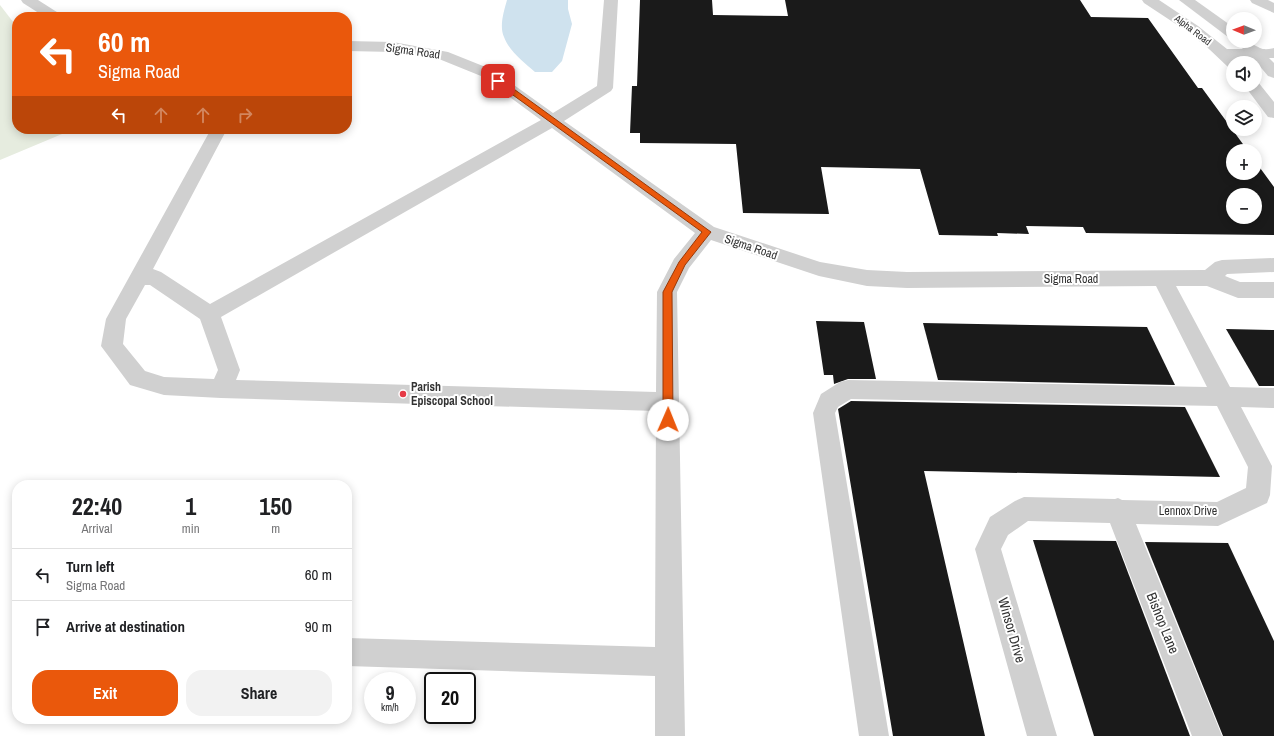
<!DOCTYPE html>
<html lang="en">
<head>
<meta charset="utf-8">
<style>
	body { margin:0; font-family:"Archivo Narrow",sans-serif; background:#f2f2f2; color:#202124; height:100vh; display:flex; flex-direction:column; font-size:15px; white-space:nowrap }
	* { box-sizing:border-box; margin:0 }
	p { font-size:13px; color:#757577 }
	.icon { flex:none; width:22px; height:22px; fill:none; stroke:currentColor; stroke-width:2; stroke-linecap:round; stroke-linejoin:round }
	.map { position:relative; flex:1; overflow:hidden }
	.sheet { position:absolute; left:12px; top:480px; width:340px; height:244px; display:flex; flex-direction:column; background:#fff; border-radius:16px; box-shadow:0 2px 10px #0003 }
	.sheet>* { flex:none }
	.top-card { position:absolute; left:12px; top:12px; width:340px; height:122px; border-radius:16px; box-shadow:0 2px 10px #0003; background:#ea580c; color:#fff; overflow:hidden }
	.needle { width:26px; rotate:271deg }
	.controls { position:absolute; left:1226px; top:12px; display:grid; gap:8px }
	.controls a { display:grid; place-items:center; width:36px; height:36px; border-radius:50%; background:#fff; box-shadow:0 2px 10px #0003; font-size:20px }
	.speed { position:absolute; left:364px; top:672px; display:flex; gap:8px; font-size:20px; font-weight:700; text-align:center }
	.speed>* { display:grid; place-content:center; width:52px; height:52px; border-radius:50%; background:#fff; box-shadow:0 2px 10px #0003; line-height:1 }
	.speed small { font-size:10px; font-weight:400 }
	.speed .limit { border:2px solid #111; border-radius:6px; background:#fff; color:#111 }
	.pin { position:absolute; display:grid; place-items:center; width:34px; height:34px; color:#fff; margin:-17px; border-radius:8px; box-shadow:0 2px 6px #0006 }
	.me { position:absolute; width:44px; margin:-22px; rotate:1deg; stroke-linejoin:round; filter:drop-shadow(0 0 3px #0008) }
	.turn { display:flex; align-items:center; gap:14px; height:84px; padding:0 20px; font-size:18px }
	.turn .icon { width:52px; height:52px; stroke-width:2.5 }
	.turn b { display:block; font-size:28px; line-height:34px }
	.lanes { display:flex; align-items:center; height:38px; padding:0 20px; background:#0003; justify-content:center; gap:20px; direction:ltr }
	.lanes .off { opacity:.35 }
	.eta { display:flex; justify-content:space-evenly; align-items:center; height:68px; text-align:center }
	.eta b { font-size:24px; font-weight:700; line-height:28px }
	.action { display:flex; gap:8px; margin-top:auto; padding:8px 20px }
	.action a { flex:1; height:46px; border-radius:16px; background:#ea580c; color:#fff; font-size:16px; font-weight:700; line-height:46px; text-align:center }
	.action a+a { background:#f2f2f2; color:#202124 }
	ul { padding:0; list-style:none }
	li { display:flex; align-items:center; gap:12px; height:52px; padding:0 20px; border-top:1px solid #e0e0e0 }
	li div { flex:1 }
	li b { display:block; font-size:15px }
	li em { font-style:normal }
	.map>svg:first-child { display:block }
	.green { fill:#e6ecdf }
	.water { fill:#cfe2ee }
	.building { fill:#1a1a1a; fill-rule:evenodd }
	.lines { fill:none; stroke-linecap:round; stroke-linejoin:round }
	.minor { fill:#d0d0d0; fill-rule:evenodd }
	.route { fill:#ea580c; stroke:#983908 }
	.poi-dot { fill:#e63946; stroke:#fff; stroke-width:1.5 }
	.labels { text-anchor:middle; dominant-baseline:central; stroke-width:4; stroke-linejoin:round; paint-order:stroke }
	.far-street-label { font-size:10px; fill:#333; stroke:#fff }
	.street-label { font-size:12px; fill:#333; stroke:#fff }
	.poi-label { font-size:12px; font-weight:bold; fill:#333; stroke:#fff; text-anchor:start }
	.near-street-label { font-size:14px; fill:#333; stroke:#fff }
</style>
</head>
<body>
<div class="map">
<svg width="1274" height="736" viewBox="0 0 1274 736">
	<rect width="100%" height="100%" fill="#fff"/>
	<polygon class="green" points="0,5 17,27 17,129 74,129 0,160"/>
	<path class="water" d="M 507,0 L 568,0 L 568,9 L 572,24 L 562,61 L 552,72 L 535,72 C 524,62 509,51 504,37 C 499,26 504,11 507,0 Z"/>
	<g class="building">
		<path d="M 640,0 L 712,0 L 713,15 L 788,16 L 785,0 L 1080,0 L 1091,17 L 1148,18 L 1198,88 L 1202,88 L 1248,151 L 1233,151 L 1233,173 L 1255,173 L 1255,161 L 1274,187 L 1274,235 L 1086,233 L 1083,227 L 1026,226 L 1029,234 L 997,233 L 998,236 L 939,235 L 920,169 L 821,167 L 829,214 L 743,213 L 736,144 L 640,143 L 640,133 L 630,133 L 632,86 L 637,86 ZM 1233,195 L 1255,195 L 1255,217 L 1233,217 Z"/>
		<polygon points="816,321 864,322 876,379 848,379 834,384 833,375 824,375"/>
		<polygon points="923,323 1147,327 1175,385 938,380"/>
		<polygon points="1226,329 1274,330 1274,386 1259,386"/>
		<polygon points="851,401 1185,407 1220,477 924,471 985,736 893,736 838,409"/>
		<polygon points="1033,540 1116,541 1190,736 1094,736"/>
		<polygon points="1145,542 1228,543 1274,641 1274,736 1223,736"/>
	</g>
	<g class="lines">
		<g class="minor">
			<polygon points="21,0 38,0 60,14 62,17 45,17 23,3"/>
			<path d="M 604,0 L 618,0 L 613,88 L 611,91 L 564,121 L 714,227 L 820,262 L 867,270 L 907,272 L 1205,270 L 1215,262 L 1222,260 L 1274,258 L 1274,272 L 1227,274 L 1225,276 L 1240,282 L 1274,282 L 1274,298 L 1238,298 L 1207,286 L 1176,286 L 1230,387 L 1274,388 L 1274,408 L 1241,407 L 1272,466 L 1270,495 L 1267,503 L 1218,526 L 1136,524 L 1222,736 L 1192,736 L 1110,523 L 1028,521 L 1008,535 L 1001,549 L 1057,736 L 1027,736 L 975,549 L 990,517 L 1015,501 L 1024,497 L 1115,499 L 1118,498 L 1122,500 L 1217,502 L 1246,488 L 1248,467 L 1217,406 L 851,399 L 838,407 L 835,413 L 889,736 L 859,736 L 813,413 L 821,394 L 840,382 L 848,380 L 1207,387 L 1156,286 L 907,288 L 867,286 L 819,276 L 711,240 L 689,268 L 677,292 L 685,736 L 655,736 L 655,676 L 347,666 L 347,638 L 655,647 L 656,411 L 221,398 L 164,395 L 130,385 L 101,346 L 106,319 L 211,129 L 227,129 L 153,269 L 161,272 L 210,304 L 541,120 L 481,76 L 439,59 L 393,52 L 347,51 L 347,41 L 393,42 L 448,52 L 493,70 L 553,113 L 597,86 ZM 552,128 L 695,233 L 674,259 L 657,292 L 656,392 L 236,380 L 240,370 L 221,317 ZM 145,285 L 150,285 L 200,319 L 218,370 L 214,379 L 164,377 L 145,371 L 123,344 L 126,319 Z"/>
			<path d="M 1142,0 L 1159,0 L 1198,26 L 1227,49 L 1243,49 L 1241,47 L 1244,44 C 1252,42 1253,45 1260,48 C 1264,50 1270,49 1274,48 L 1274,58 L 1269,58 L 1274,63 L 1274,78 L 1268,76 L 1253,58 L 1236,58 L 1240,63 L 1233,63 L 1233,69 L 1228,67 L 1209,49 L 1188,32 L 1144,3 Z"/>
			<polygon points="1179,0 1195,0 1233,27 1233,38 1228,37"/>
			<polygon points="1250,0 1268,0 1274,3 1274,13 1252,3"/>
			<polygon points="1255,81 1258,82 1274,102 1274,118 1268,117 1244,85 1255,85"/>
		</g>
	</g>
	<polygon class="route" points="495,79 500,79 711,232 685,265 672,292 673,420 671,423 668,424 665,423 663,420 663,292 679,262 702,232 495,82"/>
	<circle class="poi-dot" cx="403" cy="394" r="4"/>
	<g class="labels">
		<g class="far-street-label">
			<text transform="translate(1193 30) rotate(37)">Alpha Road</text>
		</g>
		<g class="street-label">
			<text transform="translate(413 51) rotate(8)">Sigma Road</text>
			<text transform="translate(751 247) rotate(19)">Sigma Road</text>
			<text x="1071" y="279">Sigma Road</text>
			<text x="1188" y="511">Lennox Drive</text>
		</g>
		<g class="poi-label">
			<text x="411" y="387">Parish<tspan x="411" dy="14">Episcopal School</tspan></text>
		</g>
		<g class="near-street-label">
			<text transform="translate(1163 623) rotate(68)">Bishop Lane</text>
			<text transform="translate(1012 630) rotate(74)">Winsor Drive</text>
		</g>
	</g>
</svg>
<div class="controls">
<a><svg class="needle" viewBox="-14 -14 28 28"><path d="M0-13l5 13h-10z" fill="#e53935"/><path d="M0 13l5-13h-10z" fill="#757577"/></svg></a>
<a><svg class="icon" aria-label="sound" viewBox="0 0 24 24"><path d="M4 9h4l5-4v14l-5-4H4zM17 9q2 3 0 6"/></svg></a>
<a><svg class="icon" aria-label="layers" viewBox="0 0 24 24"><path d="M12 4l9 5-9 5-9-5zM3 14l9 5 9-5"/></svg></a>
<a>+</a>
<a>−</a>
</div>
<div class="speed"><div>9<small>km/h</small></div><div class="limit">20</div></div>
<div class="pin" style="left:498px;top:81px;background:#d93025"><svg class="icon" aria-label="arrive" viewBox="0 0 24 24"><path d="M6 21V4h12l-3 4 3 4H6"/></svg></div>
<svg class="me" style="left:668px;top:420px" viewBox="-20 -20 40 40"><circle r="19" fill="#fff"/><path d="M0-13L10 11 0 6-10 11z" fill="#ea580c"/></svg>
<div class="top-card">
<div class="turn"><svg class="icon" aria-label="left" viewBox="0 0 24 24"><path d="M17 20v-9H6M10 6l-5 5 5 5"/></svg><div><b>60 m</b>Sigma Road</div></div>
<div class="lanes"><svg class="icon" aria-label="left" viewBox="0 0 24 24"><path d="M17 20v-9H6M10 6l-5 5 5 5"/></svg><svg class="icon off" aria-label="ahead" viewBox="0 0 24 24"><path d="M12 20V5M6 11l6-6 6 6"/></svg><svg class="icon off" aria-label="ahead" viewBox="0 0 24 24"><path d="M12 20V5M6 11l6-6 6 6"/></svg><svg class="icon off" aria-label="right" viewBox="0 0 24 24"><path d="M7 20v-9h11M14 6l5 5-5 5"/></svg></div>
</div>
<section class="sheet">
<div class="eta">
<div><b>22:40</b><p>Arrival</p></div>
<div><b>1</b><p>min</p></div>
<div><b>150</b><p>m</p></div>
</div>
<ul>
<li><svg class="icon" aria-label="left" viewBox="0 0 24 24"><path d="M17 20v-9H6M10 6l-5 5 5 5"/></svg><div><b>Turn left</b><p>Sigma Road</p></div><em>60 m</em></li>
<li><svg class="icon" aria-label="arrive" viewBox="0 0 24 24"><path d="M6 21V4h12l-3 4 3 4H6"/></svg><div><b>Arrive at destination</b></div><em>90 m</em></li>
</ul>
<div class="action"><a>Exit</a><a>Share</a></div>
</section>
</div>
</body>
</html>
